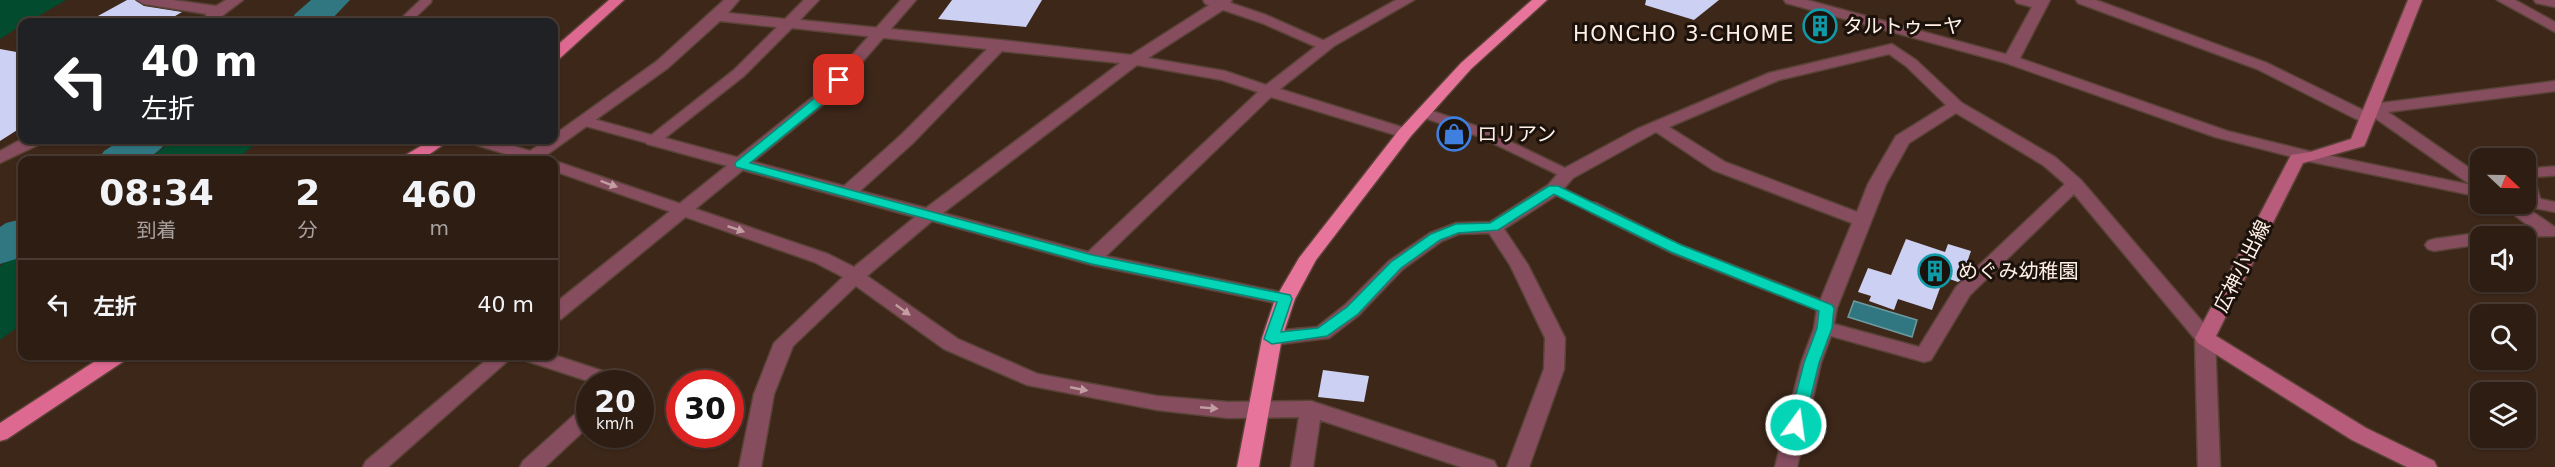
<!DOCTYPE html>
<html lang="ja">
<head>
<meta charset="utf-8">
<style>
	body { margin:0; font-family:"DejaVu Sans","Noto Sans JP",sans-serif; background:#36261c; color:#f1f3f6; height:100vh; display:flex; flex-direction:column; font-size:22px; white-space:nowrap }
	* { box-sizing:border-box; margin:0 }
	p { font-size:20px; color:#a7a2a0 }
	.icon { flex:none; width:33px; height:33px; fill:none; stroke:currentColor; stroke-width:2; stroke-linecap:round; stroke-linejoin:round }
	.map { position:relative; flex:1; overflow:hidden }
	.sheet { position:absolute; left:18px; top:156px; width:540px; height:204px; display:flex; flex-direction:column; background:#2e1d13; border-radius:12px; box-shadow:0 2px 4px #0004,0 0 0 2px #493b33 }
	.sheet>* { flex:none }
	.hud { position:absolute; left:18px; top:18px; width:540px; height:126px; border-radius:12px; box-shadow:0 2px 4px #0004,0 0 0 2px #493b33; background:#202124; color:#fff; overflow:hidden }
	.needle { width:39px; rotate:112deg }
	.controls { position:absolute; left:2470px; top:148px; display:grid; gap:12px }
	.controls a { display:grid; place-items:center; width:66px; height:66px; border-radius:12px; background:#2e1d13; box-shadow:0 2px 4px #0004,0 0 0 2px #493b33; font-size:30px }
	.speed { position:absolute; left:576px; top:370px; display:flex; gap:12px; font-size:30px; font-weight:700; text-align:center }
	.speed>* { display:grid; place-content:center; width:78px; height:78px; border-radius:50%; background:#2e1d13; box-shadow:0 2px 4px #0004,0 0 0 2px #493b33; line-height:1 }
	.speed small { font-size:15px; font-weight:400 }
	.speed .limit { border:9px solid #d22; background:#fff; color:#111 }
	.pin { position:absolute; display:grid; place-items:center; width:51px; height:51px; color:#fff; margin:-26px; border-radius:12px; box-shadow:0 3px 9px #0006 }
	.me { position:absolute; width:66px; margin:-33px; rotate:14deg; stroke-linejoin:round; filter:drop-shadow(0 0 4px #0008) }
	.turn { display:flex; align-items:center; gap:21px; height:126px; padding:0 24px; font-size:27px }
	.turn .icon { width:78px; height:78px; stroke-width:2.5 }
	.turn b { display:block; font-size:42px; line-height:51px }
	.eta { display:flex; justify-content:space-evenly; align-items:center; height:102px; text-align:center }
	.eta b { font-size:36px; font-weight:700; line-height:42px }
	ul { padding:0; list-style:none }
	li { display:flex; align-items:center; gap:18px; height:90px; padding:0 24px; border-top:2px solid #493b33 }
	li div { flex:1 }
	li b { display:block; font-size:22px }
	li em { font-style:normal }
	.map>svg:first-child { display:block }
	.green { fill:#034b2f }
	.water { fill:#307781; stroke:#6e9b9f; stroke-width:1.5 }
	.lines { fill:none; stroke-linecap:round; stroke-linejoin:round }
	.river { fill:#307781; fill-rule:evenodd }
	.building { fill:#ccd0f2 }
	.service-far1-casing { stroke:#584336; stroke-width:12 }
	.service-casing { stroke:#584336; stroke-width:14 }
	.minor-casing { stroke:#584336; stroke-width:3 }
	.tertiary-casing { stroke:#584336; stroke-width:3 }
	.secondary-casing { stroke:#584336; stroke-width:3 }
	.primary-casing { stroke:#584336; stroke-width:3 }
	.trunk-casing { stroke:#584336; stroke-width:3 }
	.service-far1 { stroke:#864d5f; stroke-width:9 }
	.service { stroke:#864d5f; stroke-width:11 }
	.minor { fill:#864d5f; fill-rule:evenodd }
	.tertiary { fill:#864d5f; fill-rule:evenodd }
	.secondary { fill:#b85c7b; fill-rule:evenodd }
	.primary { fill:#dd6890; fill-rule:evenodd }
	.trunk { fill:#e7749a; fill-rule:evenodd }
	.oneway { fill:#c29ea2 }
	.route { fill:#03d5b6; stroke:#028a76; stroke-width:1.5 }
	.labels { text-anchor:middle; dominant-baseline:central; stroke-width:6; stroke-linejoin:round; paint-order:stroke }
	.poi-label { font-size:20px; fill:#ffefe6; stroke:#1c120c; text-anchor:start }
	.street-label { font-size:20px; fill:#ffefe6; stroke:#1c120c }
	.neighbourhood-label { font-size:21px; letter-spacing:1.5px; fill:#ffefe6; stroke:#1c120c }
</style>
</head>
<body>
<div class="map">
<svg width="2555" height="467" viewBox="0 0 2555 467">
	<rect width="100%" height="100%" fill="#3d2719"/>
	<g class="green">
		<polygon points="0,0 66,0 28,22 22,22 22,25 0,39"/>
		<polygon points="175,140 261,140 235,160 146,160"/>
		<polygon points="22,249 22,324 0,340 0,266"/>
	</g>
	<polygon class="water" points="1854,301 1917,320 1912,337 1848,317"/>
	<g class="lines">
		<g class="river">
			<polygon points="311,0 350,0 329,22 290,22 295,14"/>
			<path d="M 121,140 L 168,140 C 149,167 127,160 98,160 L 104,151 Z"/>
			<polygon points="22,219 22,255 16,259 0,264 0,227 6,223"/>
		</g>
	</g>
	<g class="building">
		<polygon points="127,0 135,0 144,6 182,12 165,22 87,22"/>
		<polygon points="952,0 1042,0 1026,27 938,19"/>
		<polygon points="1646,0 1719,0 1694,20 1645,5"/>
		<polygon points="1814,13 1834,19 1826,39 1805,34"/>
		<polygon points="0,49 22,53 22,127 0,141"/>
		<polygon points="1906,239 1945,252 1948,244 1971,251 1961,280 1958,282 1944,277 1932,310 1898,299 1894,310 1869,301 1871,296 1858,292 1868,268 1891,275"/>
		<polygon points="1323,370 1369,376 1364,402 1318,397"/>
	</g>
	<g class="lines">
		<defs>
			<g id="service-far1">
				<polyline points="1208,0 1264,19 1325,46"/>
				<polyline points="404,22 427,0"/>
				<polyline points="1424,113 1480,132 1567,174"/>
				<polyline points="584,121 653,140"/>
				<polyline points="1554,189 1597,210"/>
				<polyline points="2537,204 2528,173 2555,171"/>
			</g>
			<polyline id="service" points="1594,208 1676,249 1827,308"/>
			<g id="minor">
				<polygon points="137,0 173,0 216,6 226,0 243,0 214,22 199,22 207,14 144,4"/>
				<path d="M 724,0 L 739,0 L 728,13 L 785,19 L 804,0 L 819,0 L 800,20 L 1000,40 L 1131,55 L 1217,0 L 1232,0 L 1226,8 L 1148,58 L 1225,71 L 1266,85 L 1324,40 L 1396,0 L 1414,0 L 1334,46 L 1280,89 L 1411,130 L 1413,133 L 1411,136 L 1399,136 L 1271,97 L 1106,256 L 1285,293 L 1292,295 L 1295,299 L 1292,303 L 1285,305 L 1092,265 L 932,221 L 867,276 L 958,339 L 1038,374 L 1157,396 L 1228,402 L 1311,401 L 1494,461 L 1497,467 L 1461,467 L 1320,420 L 1313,467 L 1291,467 L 1299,417 L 1228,418 L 1157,410 L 1027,385 L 944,349 L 856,286 L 793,346 L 774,394 L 761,467 L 739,467 L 754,394 L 774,343 L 843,277 L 814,262 L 554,171 L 552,160 L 828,254 L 854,267 L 915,217 L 647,144 L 645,140 L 734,70 L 777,27 L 720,21 L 668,68 L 545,156 L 550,160 L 526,160 L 473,144 L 471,140 L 494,140 L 530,151 L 546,140 L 554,140 L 554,135 L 657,61 ZM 792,28 L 987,49 L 901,135 L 844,186 L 665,138 L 744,76 ZM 1002,51 L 1120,63 L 926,208 L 860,191 L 913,143 ZM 1137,65 L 1222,80 L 1258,92 L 1088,252 L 943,213 Z"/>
				<polygon points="2015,0 2050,0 2019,60 2011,65 2003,60 2032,7 2017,3"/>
				<polygon points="2076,0 2096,0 2267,63 2367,112 2365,109 2367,106 2373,104 2555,81 2555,91 2388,112 2481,176 2481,189 2475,188 2375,118 2374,122 2362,122 2257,69 2078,3"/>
				<polygon points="2497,0 2515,0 2555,22 2555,32"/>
				<polygon points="2534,0 2555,0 2555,7 2536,3"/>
				<path d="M 1892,44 L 1916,60 L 1962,103 L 2055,157 L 2081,180 L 2212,333 L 2215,338 L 2220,467 L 2198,467 L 2195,339 L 2074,194 L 1970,295 L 1931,360 L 1924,362 L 1831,336 L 1821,363 L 1797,467 L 1775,467 L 1801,363 L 1814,328 L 1817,308 L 1852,223 L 1713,170 L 1656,132 L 1573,178 L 1560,193 L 1504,229 L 1528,265 L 1565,338 L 1564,369 L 1529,467 L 1507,467 L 1544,369 L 1545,338 L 1510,265 L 1489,233 L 1459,234 L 1442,241 L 1403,269 L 1359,315 L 1329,338 L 1272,345 L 1265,343 L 1262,338 L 1265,333 L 1272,331 L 1317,327 L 1345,305 L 1389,261 L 1430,233 L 1456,223 L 1490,222 L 1548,185 L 1561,170 L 1637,129 L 1769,73 ZM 1889,54 L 1906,66 L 1946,105 L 1896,136 L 1868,184 L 1857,212 L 1725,162 L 1669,127 L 1779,80 ZM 1956,113 L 2043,165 L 2065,184 L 1956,287 L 1919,347 L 1834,324 L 1837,308 L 1886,184 L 1909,143 Z"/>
				<polygon points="22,139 42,140 40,144 0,163 0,151"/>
				<polygon points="2500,204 2521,204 2555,227 2555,236 2481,237 2481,244 2434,251 2428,249 2425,245 2428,241 2434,239 2529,226"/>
				<polygon points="554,355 621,377 624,382 623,384 597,384 527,361 524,356"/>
				<polygon points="590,405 590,425 545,467 520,467 523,461 583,407"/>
			</g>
			<g id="tertiary">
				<polygon points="901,0 916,0 831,98 561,319 554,320 554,304 819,92"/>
				<polygon points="1784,0 1807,0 2016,57 2227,131 2312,152 2481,187 2481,197 2312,162 2215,137 2006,63 1786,3"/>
				<polygon points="2526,196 2555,202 2555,212 2520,205 2526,204"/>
				<polygon points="491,356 513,356 388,467 363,467 366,461"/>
			</g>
			<polygon id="secondary" points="2408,0 2422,0 2366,142 2364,146 2303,163 2216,336 2366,428 2434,461 2437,467 2407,467 2352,440 2198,343 2195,338 2291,155 2310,152 2351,139"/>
			<g id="primary">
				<polygon points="609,0 624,0 559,59 554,60 554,48"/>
				<polygon points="431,140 450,140 421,160 402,160 404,156"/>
				<polygon points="103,356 127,356 124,361 7,439 0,441 0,423"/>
			</g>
			<polygon id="trunk" points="1532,0 1547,0 1471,69 1411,136 1316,260 1295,299 1282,338 1259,467 1237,467 1262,338 1275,299 1299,258 1399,130 1461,63"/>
		</defs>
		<use href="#service-far1" class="service-far1-casing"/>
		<use href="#service" class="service-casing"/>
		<use href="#minor" class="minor-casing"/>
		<use href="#tertiary" class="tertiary-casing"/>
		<use href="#secondary" class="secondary-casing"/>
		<use href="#primary" class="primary-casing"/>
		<use href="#trunk" class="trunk-casing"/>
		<use href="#service-far1" class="service-far1"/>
		<use href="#service" class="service"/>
		<use href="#minor" class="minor"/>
		<use href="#tertiary" class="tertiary"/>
		<use href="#secondary" class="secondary"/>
		<use href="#primary" class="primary"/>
		<use href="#trunk" class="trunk"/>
	</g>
	<defs><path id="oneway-solid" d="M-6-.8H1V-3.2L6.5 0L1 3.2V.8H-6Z" transform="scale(1.5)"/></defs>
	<g class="oneway">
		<use href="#oneway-solid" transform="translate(609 184) rotate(20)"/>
		<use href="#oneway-solid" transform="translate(736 229) rotate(19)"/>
		<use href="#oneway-solid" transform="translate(903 310) rotate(36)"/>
		<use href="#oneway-solid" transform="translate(1079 389) rotate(11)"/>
		<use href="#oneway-solid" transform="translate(1209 408) rotate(5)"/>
	</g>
	<polygon class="route" points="839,76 845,80 830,98 750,163 1092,255 1290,295 1292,299 1281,332 1318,328 1347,307 1391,262 1431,234 1456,224 1490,223 1549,186 1558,186 1681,245 1832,305 1834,308 1832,328 1819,363 1804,425 1802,430 1790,430 1788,425 1804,363 1817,328 1819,311 1671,252 1554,194 1498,230 1458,233 1440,240 1401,268 1358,314 1327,336 1272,344 1264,339 1277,302 1092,264 736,167 735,164 736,162 821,93 835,77"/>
	<defs>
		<symbol id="building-ring" viewBox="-11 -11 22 22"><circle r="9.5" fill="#1c120c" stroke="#0f9aa8" stroke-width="1.5"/><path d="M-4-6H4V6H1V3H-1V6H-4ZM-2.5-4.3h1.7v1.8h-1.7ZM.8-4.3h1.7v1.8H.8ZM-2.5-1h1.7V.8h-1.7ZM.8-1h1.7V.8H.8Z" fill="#0f9aa8"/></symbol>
		<symbol id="shop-ring" viewBox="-11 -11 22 22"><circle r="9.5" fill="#1c120c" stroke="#3f7fe0" stroke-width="1.5"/><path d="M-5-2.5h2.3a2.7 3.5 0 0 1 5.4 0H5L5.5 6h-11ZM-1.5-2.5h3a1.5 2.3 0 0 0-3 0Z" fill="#3f7fe0"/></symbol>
	</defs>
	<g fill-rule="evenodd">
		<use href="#building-ring" x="1801" y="7" width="38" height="38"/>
		<use href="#shop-ring" x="1435" y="115" width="38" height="38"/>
		<use href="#building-ring" x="1916" y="252" width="38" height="38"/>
	</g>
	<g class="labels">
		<g class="poi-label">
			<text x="1843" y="26">タルトゥーヤ</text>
			<text x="1477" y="134">ロリアン</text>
			<text x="1958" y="271">めぐみ幼稚園</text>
		</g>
		<g class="street-label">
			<text transform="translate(2242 266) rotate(-63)">広神小出線</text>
		</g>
		<g class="neighbourhood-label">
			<text x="1684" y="34">HONCHO 3-CHOME</text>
		</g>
	</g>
</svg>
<div class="controls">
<a><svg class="needle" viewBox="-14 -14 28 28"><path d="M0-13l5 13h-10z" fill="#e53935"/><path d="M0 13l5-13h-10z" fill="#a7a2a0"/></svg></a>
<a><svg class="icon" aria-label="sound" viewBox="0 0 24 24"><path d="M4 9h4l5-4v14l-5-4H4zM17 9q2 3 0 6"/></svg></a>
<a><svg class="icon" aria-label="search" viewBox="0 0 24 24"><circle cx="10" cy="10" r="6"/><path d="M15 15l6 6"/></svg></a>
<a><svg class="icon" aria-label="layers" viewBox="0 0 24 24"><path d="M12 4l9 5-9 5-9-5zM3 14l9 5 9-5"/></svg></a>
</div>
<div class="speed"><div>20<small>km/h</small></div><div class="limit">30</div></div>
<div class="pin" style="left:839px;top:80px;background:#d93025"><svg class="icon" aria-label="arrive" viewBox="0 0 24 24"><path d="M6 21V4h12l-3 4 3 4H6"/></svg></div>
<svg class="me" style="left:1796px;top:425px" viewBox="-20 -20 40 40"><circle r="17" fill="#03d5b6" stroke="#fff" stroke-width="3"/><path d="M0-11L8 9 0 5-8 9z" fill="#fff"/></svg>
<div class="hud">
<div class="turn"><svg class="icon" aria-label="left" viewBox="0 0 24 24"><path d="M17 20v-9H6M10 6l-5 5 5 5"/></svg><div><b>40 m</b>左折</div></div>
</div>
<section class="sheet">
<div class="eta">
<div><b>08:34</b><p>到着</p></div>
<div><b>2</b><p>分</p></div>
<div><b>460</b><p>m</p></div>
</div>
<ul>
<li><svg class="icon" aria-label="left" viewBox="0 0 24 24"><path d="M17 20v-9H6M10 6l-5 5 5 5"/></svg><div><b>左折</b></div><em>40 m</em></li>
</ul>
</section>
</div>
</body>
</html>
